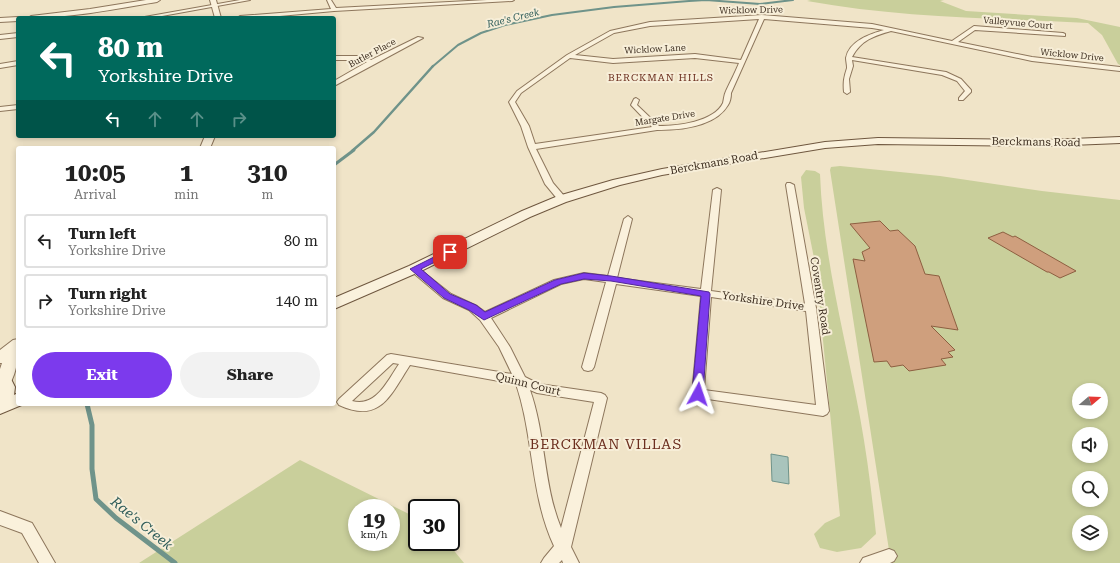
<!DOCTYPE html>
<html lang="en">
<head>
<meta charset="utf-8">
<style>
	body { margin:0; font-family:"Roboto Serif",serif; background:#f2f2f2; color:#222; height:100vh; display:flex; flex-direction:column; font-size:15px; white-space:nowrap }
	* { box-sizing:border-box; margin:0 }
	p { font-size:13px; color:#767676 }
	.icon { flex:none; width:22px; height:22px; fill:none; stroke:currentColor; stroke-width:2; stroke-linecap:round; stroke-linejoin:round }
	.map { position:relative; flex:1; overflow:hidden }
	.details { position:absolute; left:16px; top:146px; width:320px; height:260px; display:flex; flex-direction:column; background:#fff; border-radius:4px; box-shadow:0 2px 6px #0003 }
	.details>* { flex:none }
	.hud { position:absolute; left:16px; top:16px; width:320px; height:122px; border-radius:4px; box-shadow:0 2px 6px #0003; background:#00695c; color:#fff; overflow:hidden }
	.needle { width:26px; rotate:71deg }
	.controls { position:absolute; left:1072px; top:383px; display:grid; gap:8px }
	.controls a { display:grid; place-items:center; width:36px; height:36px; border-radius:50%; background:#fff; box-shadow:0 2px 6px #0003; font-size:20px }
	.speed { position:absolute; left:348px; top:499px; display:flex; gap:8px; font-size:20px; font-weight:700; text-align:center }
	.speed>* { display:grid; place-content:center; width:52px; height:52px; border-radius:50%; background:#fff; box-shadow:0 2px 6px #0003; line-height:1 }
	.speed small { font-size:10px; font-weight:400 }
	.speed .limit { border:2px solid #111; border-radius:6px; background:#fff; color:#111 }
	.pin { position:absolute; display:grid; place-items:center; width:34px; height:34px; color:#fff; margin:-17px; border-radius:8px; box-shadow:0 2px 6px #0006 }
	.me { position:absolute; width:44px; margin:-22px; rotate:5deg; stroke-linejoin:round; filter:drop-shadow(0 0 3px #0008) }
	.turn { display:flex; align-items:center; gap:14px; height:84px; padding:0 16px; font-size:18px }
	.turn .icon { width:52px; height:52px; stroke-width:2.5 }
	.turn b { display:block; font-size:28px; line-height:34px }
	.lanes { display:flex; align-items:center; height:38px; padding:0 16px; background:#0003; justify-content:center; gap:20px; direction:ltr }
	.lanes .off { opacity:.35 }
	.eta { display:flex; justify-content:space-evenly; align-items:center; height:68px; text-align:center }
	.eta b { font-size:24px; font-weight:700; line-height:28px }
	.button { display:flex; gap:8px; margin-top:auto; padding:8px 16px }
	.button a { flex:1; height:46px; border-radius:24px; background:#7c3aed; color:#fff; font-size:16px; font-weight:700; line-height:46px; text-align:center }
	.button a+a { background:#f2f2f2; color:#222 }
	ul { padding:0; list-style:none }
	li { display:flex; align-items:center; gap:12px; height:54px; margin:0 8px 6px; padding:0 8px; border:2px solid #e0e0e0; border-radius:4px }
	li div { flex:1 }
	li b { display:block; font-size:15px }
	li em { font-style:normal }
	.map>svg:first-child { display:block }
	.green { fill:#c9cf9b; fill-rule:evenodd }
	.water { fill:#a9c4bc; stroke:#6f938a }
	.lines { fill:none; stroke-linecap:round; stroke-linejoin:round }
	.stream-far3 { stroke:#6f938a; stroke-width:2 }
	.stream-far2 { stroke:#6f938a; stroke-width:2.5 }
	.stream-far1 { stroke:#6f938a; stroke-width:3 }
	.stream { stroke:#6f938a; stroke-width:5 }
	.building { fill:#cf9f7d; stroke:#8d5f41 }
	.minor-casing { stroke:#8d765c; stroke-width:2 }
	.tertiary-casing { stroke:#8d765c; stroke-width:2 }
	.secondary-casing { stroke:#6f573f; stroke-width:2 }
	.minor { fill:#faf1dc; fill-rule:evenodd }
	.tertiary { fill:#faf1dc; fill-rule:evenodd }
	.secondary { fill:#faf1dc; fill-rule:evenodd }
	.route { fill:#7c3aed; stroke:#51269a }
	.labels { text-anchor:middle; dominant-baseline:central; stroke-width:4; stroke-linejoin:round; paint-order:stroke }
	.far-street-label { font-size:9px; fill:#3d2e20; stroke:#f7eed8 }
	.far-water-label { font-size:10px; font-style:italic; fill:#2f5d5a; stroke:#f7eed8 }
	.far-neighbourhood-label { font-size:10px; letter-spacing:1px; fill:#6b2e1e; stroke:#f7eed8 }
	.street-label { font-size:11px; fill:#3d2e20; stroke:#f7eed8 }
	.near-neighbourhood-label { font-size:14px; letter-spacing:1px; fill:#6b2e1e; stroke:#f7eed8 }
	.near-water-label { font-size:14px; font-style:italic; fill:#2f5d5a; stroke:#f7eed8 }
</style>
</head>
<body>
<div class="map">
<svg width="1120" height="563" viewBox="0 0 1120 563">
	<rect width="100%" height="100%" fill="#f0e4c8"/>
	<g class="green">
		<path d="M 811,0 L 944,0 L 940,1 L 966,11 L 1077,18 L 1120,27 L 1120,65 L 1118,64 L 1102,35 L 1088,23 C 994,18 900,18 807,1 Z"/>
		<path d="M 840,166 L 940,176 L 1042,191 L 1120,200 L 1120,563 L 891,563 L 830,170 L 831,167 ZM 1079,390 L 1101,390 L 1101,412 L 1079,412 ZM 1079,434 L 1101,434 L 1101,456 L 1079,456 ZM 1079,478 L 1101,478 L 1101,500 L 1079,500 ZM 1079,522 L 1101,522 L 1101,544 L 1079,544 Z"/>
		<path d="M 806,170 L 815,171 L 820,174 C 823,256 845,336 860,417 C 867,455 872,495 876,534 L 861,548 L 837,552 L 820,548 L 814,534 L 825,523 L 840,516 L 816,268 L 804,208 L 801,177 Z"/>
		<path d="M 300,460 L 417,518 L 417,542 L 447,542 L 464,563 L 139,563 ZM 357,508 L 391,508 L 391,542 L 357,542 Z"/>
	</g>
	<polygon class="water" points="771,454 788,457 789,484 772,481"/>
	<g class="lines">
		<polyline class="stream-far3" points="432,67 458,45 481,33 505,25 552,15 614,7 689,1 706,0 760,4 793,0"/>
		<polyline class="stream-far2" points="352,151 374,132 433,66"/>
		<polyline class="stream-far1" points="334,165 354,150"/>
		<polyline class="stream" points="87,404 92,425 92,469 96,499 116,518 175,563"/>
	</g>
	<g class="building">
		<polygon points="880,221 890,231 898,230 915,246 925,274 939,276 958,330 931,326 955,350 948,352 953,357 941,359 946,365 909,371 903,365 891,367 887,361 874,362 853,259 865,261 862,252 870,248 850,224"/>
		<polygon points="1003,232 1013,237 1015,236 1076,271 1060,278 1049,272 1047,272 988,238"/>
	</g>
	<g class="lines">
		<defs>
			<g id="minor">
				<polygon points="240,0 250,0 151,18 139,18"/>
				<polygon points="327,0 331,0 336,8 487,0 514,0 512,1 334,11 258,18 237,18 240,16 331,9"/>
				<path d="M 762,15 L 872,24 L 952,41 L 974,26 L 1063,33 L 1065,34 L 1065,36 L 975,30 L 958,42 L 1032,57 L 1120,67 L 1120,71 L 1032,61 L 891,31 C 874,36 861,40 852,57 L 946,72 L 961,79 L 971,90 L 971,92 L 963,100 L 959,100 L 959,98 L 965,91 L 957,81 L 942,75 L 852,60 L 853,66 L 849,79 L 850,92 L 847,94 L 844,92 C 843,82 844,77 847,68 C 847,64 846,61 846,58 C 849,41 870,34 884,30 L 872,28 L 764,19 L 731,93 C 731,97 730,102 728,105 C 715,127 680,130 657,130 L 536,149 L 553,183 L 565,197 L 566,199 L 565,201 L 559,201 L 545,184 L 528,147 L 521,126 L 509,102 L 517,91 L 567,55 L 610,31 L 650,22 ZM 759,19 L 741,60 L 695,54 L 613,59 L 575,55 L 614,33 L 650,26 ZM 570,58 L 613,63 L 695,58 L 739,63 C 735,73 730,82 726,91 C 724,95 724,99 723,103 C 714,122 677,126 659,126 L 637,105 L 639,100 L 636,98 L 634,99 L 631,105 L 652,127 L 535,144 L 529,126 L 515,102 L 521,93 Z"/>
				<polygon points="18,33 18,37 0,39 0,35"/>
				<polygon points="418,37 423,38 334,86 334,81 367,62 357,60 334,60 334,56 357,56 371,60"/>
				<polygon points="18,61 18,65 0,68 0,64"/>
				<polygon points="18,105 18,109 0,111 0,107"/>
				<path d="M 787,183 L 790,183 L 794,185 L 816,308 L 829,411 L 827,414 L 823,416 L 694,397 L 692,394 L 701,296 L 616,284 L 594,367 L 592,370 L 588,371 L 584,370 L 582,367 L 606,282 L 584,279 L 561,284 L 491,318 L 510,347 L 525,377 L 539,384 L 601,393 L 605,395 L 607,398 L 571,547 L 579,563 L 563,563 L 562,560 L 559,563 L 541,563 L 544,558 L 554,546 C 530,495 534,437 516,384 L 410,365 C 390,396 380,424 339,405 L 337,402 L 339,399 L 387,355 L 391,354 L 512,374 L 499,347 L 480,320 L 469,310 L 443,298 L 411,271 L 409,269 L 411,267 L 417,267 L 451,294 L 477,306 L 485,312 L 554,280 L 584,273 L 608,276 L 624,219 L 628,216 L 632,219 L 617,278 L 701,289 L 713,190 L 717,188 L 721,190 L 711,291 L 805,304 L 786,185 ZM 711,297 L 806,311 L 816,405 L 704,390 ZM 393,363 L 399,364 C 388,380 376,408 352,401 ZM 530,390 L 537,393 L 594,402 L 561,528 C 543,484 546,435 530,390 Z"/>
				<polygon points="0,511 32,523 55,563 39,563 22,533 0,525"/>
				<polygon points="889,549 894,551 897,556 894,561 890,563 860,563 863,558"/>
			</g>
			<g id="tertiary">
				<path d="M 146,0 L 160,0 L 157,2 C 114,9 71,18 28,18 L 31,16 L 90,9 Z"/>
				<polygon points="210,0 216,0 221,18 215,18"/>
				<polygon points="18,17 21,18 18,18 18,21 0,22 0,18"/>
				<polygon points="205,136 215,136 210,148 200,148"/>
				<path d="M 18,339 C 18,355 18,371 9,385 L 4,387 L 0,386 L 0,369 L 2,363 L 0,363 L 0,350 L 13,340 Z"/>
			</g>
			<g id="secondary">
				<polygon points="1120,137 1120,143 1047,146 878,144 825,148 662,175 620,185 566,202 530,217 419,272 334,309 334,298 409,266 522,211 558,196 613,180 662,169 825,142 878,138 1047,140"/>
				<polygon points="0,374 10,377 15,387 14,395 18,393 18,404 24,404 0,414"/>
			</g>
		</defs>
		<use href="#minor" class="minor-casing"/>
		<use href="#tertiary" class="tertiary-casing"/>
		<use href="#secondary" class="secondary-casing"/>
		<use href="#minor" class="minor"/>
		<use href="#tertiary" class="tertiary"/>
		<use href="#secondary" class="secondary"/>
	</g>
	<polygon class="route" points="450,249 455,252 421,269 450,294 476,305 485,312 555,280 584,273 611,276 709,292 710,294 703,394 702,397 698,398 694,397 692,394 701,296 611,281 584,279 561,284 484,320 469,310 444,298 410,269"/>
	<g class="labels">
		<g class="far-street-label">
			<text transform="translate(751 10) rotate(-1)">Wicklow Drive</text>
			<text transform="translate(1018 23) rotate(5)">Valleyvue Court</text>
			<text transform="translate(655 49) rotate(-3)">Wicklow Lane</text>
			<text transform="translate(372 53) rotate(-28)">Butler Place</text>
			<text transform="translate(1072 55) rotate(6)">Wicklow Drive</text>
			<text transform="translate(665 118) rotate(-9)">Margate Drive</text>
		</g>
		<g class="far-water-label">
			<text transform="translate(513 18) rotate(-14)">Rae's Creek</text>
		</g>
		<g class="far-neighbourhood-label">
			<text x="661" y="77">BERCKMAN HILLS</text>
		</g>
		<g class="street-label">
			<text transform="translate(1036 142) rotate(1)">Berckmans Road</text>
			<text transform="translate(714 163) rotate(-10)">Berckmans Road</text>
			<text transform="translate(820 296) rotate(81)">Coventry Road</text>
			<text transform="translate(763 301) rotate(8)">Yorkshire Drive</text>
			<text transform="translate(528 384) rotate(14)">Quinn Court</text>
		</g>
		<g class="near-neighbourhood-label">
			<text x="606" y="444">BERCKMAN VILLAS</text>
		</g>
		<g class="near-water-label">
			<text transform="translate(142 523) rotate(39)">Rae's Creek</text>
		</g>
	</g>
</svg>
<div class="controls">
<a><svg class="needle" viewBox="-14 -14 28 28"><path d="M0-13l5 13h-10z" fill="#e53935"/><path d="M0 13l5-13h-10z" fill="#767676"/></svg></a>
<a><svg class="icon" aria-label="sound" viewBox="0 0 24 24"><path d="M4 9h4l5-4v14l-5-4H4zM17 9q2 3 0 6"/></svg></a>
<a><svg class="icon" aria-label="search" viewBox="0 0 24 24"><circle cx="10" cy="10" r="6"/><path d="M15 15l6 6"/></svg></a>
<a><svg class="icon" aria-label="layers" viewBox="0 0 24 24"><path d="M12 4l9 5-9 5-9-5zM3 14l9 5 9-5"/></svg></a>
</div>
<div class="speed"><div>19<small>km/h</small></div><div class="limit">30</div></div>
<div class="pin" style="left:450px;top:252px;background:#d93025"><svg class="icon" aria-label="arrive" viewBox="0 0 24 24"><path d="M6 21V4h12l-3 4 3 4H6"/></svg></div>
<svg class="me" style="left:698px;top:394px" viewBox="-20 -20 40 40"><path d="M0-17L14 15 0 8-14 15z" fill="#7c3aed" stroke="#fff" stroke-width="4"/></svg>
<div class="hud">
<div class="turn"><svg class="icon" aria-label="left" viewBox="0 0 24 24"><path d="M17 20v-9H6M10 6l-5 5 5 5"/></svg><div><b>80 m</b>Yorkshire Drive</div></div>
<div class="lanes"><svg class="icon" aria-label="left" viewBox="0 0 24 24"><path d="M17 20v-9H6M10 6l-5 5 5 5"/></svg><svg class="icon off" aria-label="ahead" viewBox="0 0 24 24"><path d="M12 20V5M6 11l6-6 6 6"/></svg><svg class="icon off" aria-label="ahead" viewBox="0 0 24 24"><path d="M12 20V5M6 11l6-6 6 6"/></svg><svg class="icon off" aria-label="right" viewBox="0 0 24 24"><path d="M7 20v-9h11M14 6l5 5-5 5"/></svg></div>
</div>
<section class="details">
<div class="eta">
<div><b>10:05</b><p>Arrival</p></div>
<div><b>1</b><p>min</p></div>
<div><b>310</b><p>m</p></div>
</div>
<ul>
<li><svg class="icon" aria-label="left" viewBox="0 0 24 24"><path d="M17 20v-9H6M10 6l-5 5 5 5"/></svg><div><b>Turn left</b><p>Yorkshire Drive</p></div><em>80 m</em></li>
<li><svg class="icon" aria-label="right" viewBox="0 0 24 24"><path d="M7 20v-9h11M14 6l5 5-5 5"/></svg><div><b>Turn right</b><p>Yorkshire Drive</p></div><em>140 m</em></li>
</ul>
<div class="button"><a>Exit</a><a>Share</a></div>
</section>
</div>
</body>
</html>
